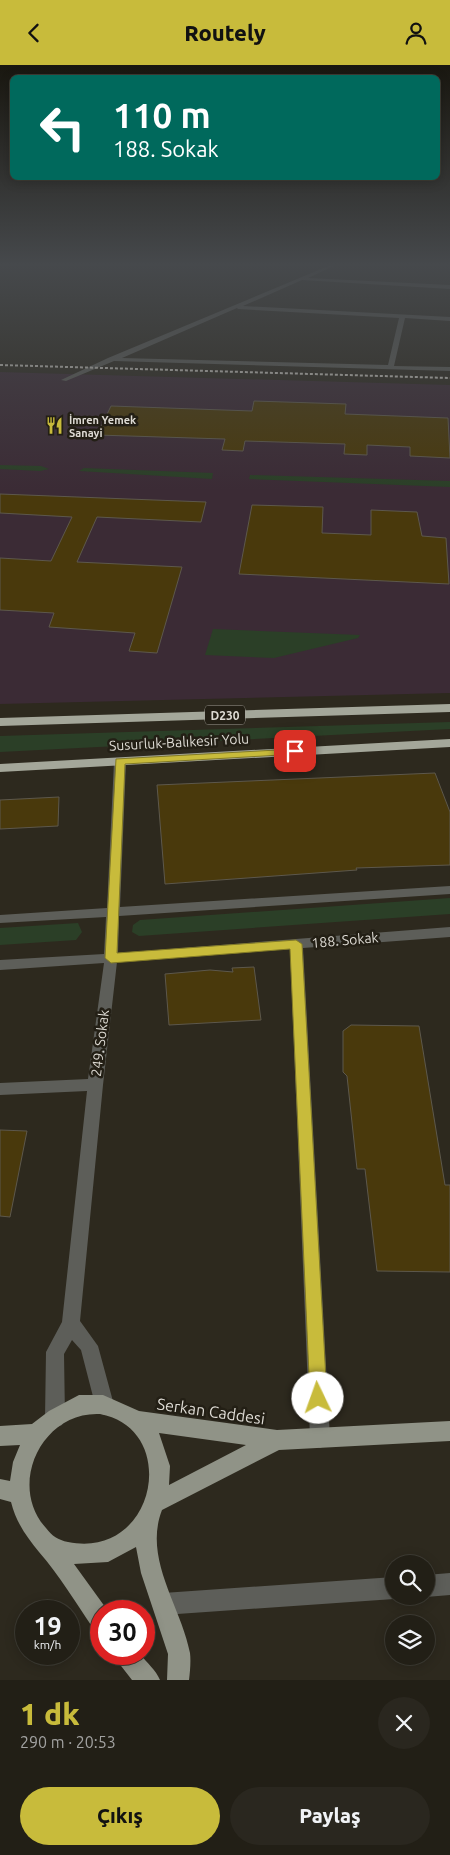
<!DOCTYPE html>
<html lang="tr">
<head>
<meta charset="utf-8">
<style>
	body { margin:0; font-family:Ubuntu,sans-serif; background:#2a271f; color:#f1f3f6; height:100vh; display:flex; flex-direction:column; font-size:19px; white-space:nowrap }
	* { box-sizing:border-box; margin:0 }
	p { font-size:16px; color:#a2a2a1 }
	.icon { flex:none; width:28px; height:28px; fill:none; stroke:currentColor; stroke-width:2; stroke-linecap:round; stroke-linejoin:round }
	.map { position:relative; height:1615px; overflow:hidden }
	.drawer { display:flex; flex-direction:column; background:#221f16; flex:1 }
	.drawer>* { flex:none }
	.hud { position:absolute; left:10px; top:10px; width:430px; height:105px; border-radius:8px; box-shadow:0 2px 12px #0003,0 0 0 1px #3f3d35; background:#00695c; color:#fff; overflow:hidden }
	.tools { position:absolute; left:385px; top:1490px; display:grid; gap:10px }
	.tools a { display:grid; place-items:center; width:50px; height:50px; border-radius:50%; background:#221f16; box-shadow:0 2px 12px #0003,0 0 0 1px #3f3d35; font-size:25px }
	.speed { position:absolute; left:15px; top:1535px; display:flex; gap:10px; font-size:25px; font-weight:700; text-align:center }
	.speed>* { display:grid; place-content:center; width:65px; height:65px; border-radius:50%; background:#221f16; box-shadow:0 2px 12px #0003,0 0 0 1px #3f3d35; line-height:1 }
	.speed small { font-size:12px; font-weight:400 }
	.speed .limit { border:8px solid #d22; background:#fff; color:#111 }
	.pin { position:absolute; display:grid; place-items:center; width:42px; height:42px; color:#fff; margin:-21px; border-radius:10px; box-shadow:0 2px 8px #0006 }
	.me { position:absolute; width:55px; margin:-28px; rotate:357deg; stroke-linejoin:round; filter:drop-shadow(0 0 4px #0008) }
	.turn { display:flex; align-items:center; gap:18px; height:105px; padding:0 20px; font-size:22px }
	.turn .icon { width:65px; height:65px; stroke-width:2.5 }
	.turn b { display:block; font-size:35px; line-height:42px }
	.round { display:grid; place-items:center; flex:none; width:52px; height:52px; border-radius:26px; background:#2a271f }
	.head { display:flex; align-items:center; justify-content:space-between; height:85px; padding:0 20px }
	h1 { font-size:30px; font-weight:800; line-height:38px; color:#c8bb3b }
	.cta { display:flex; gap:10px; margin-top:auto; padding:10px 20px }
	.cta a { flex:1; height:58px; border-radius:30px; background:#c8bb3b; color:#111; font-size:20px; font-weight:800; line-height:58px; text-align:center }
	.cta a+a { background:#2a271f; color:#f1f3f6 }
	header { display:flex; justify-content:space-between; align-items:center; height:65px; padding:0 20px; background:#c8bb3b; color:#111; font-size:22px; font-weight:800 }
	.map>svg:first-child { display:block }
	.industrial { fill:#3b2b35 }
	.green { fill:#2b3f27 }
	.building { fill:#49390c; stroke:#5d584c }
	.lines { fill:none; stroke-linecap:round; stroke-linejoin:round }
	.minor { fill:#5d5e59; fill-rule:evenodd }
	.major { fill:#909387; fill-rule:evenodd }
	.highway { fill:#a4a79a; fill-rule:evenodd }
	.rail { stroke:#ccc9c1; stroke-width:2; stroke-dasharray:3 2; stroke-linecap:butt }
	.route { fill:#c8bb3b; stroke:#827a26 }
	.labels { text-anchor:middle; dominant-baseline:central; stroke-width:5; stroke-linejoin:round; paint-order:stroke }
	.far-poi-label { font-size:11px; font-weight:bold; fill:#dedbd4; stroke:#231f15; text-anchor:start }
	.shield { fill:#231f15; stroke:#a6a39b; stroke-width:1 }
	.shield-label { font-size:12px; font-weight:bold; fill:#dedbd4 }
	.street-label { font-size:14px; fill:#dedbd4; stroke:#231f15 }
	.near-street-label { font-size:16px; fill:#dedbd4; stroke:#231f15 }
</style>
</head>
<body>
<header><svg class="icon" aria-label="back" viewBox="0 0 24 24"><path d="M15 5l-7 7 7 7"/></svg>Routely<svg class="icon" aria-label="person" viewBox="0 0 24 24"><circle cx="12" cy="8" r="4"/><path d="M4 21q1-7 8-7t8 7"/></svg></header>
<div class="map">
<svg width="450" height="1615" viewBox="0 0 450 1615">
	<rect width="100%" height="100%" fill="#2d291e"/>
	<polygon class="industrial" points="0,307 450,320 450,628 0,639"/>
	<g class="green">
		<polygon points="0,400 41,401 49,404 40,406 0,404"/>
		<polygon points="84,403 213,408 212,414 79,406"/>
		<polygon points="250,410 450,416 450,422 249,414"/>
		<polygon points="213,564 360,570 358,573 274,593 205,590"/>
		<polygon points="450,657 450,664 0,687 0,671"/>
		<polygon points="450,833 450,849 139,871 132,867 133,860 140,855"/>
		<polygon points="78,858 82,867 76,875 0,880 0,863"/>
	</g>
	<g class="building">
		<polygon points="254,336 346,339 345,349 448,353 450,393 410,391 410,382 367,380 367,390 344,389 345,379 245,376 243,386 222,385 225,374 97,370 111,341 252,346"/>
		<polygon points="0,429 206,437 201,457 97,452 77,497 182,502 157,588 129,586 135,568 49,562 54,548 0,545 0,493 51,496 72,452 0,448"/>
		<polygon points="252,440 323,442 322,468 347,469 371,470 371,445 417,447 422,471 446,473 449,519 239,509"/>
		<polygon points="435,708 450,747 450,800 356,803 357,805 165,819 157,720"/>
		<polygon points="59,732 58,761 0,764 0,735"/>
		<polygon points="254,902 261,955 169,960 165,909 210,905 233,907 232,903"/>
		<polygon points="351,960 419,961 445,1120 450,1120 450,1207 377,1206 365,1104 357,1104 347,1011 343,1007 343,966"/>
		<polygon points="0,1065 27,1066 10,1152 0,1151"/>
	</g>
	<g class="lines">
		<g class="minor">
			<path d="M 333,199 L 338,199 L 308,213 L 450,220 L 450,224 L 302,215 L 243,241 L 450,252 L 450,256 L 405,253 L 394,301 L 450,302 L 450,306 L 114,296 L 66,316 L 61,315 L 108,293 ZM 237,243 L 238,244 L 399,253 L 388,300 L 122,293 Z"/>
			<polygon points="120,694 126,697 120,842 450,821 450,829 119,851 118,888 450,862 450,872 303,883 330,1373 327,1380 320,1383 313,1380 310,1373 290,884 117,897 103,1020 80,1256 98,1281 114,1340 111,1347 104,1350 97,1347 81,1285 72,1275 64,1289 65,1353 62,1360 55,1363 48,1360 45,1353 46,1287 62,1257 87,1026 0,1030 0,1018 88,1014 104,898 0,905 0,895 104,889 106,852 0,858 0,850 107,843 114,697"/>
			<polygon points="450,1508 450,1530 426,1532 425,1531 426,1510"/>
			<polygon points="394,1512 394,1531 400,1531 394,1534 163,1550 155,1547 152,1539 155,1531 163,1528"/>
		</g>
		<g class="major">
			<path d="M 79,1330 L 103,1330 L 139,1346 L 277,1365 L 450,1356 L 450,1376 L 279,1385 L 162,1445 C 143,1494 181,1541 190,1588 C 191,1596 190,1607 189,1615 L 167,1615 L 168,1589 L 141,1508 L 136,1482 L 108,1497 L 74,1499 L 108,1546 L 101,1546 L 101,1566 L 93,1563 C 76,1538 59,1510 39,1487 C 26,1471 16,1457 11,1437 L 0,1434 L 0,1414 L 10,1416 L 13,1397 L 20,1380 L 0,1381 L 0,1361 L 32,1359 L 49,1346 ZM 100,1349 C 181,1364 156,1495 68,1477 C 58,1475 52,1471 46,1463 C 7,1420 42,1346 100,1349 ZM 159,1368 L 246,1380 L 169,1420 L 170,1401 Z"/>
			<path d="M 115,1589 L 140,1589 C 147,1598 156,1605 160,1615 L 132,1615 L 118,1597 Z"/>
		</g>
		<g class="highway">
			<polygon points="450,639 450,647 0,661 0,653"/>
			<polygon points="450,674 450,682 0,707 0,699"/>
		</g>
		<polyline class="rail" points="0,300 450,313"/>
	</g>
	<linearGradient id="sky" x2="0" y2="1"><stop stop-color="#191710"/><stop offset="0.47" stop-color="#46494c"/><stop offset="1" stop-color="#46494c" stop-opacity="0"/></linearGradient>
	<rect width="450" height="425" fill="url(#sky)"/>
	<polygon class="route" points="295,684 300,686 298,689 125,699 117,888 296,875 302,879 327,1333 325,1339 318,1342 312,1339 310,1333 290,884 111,898 105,893 116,694"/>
	<defs>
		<symbol id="restaurant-bare" viewBox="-9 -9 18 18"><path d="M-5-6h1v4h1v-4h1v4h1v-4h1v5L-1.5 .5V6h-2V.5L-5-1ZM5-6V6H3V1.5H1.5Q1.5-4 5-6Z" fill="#c8bb3b" stroke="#231f15" stroke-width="2.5" paint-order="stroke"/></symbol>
	</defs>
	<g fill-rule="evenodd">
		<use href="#restaurant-bare" x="42" y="348" width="25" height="25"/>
	</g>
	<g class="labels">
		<g class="far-poi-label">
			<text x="69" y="355">İmren Yemek<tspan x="69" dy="13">Sanayi</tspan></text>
		</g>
		<rect class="shield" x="205" y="640.5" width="40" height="19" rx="4"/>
		<g class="shield-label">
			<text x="225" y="650">D230</text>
		</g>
		<g class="street-label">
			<text transform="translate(179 677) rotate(-3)">Susurluk-Balıkesir Yolu</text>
			<text transform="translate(345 875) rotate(-5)">188. Sokak</text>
			<text transform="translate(100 978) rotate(-83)">249. Sokak</text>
		</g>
		<g class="near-street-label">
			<text transform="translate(211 1346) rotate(8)">Serkan Caddesi</text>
		</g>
	</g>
</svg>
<div class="tools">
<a><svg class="icon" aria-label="search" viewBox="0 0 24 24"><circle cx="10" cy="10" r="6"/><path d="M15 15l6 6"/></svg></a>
<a><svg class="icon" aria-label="layers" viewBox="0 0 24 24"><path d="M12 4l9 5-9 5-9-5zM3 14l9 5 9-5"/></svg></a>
</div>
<div class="speed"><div>19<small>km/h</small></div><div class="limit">30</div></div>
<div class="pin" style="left:295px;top:686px;background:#d93025"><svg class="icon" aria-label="arrive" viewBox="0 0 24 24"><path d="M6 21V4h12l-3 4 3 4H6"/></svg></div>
<svg class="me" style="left:318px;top:1333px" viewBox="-20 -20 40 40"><circle r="19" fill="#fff"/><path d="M0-13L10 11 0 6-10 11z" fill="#c8bb3b"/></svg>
<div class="hud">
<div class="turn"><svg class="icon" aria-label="left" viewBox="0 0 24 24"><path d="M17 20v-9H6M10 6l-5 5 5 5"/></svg><div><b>110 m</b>188. Sokak</div></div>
</div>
</div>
<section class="drawer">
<div class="head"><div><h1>1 dk</h1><p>290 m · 20:53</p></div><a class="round"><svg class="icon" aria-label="close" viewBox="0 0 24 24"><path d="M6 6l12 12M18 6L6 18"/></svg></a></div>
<div class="cta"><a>Çıkış</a><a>Paylaş</a></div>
</section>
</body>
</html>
